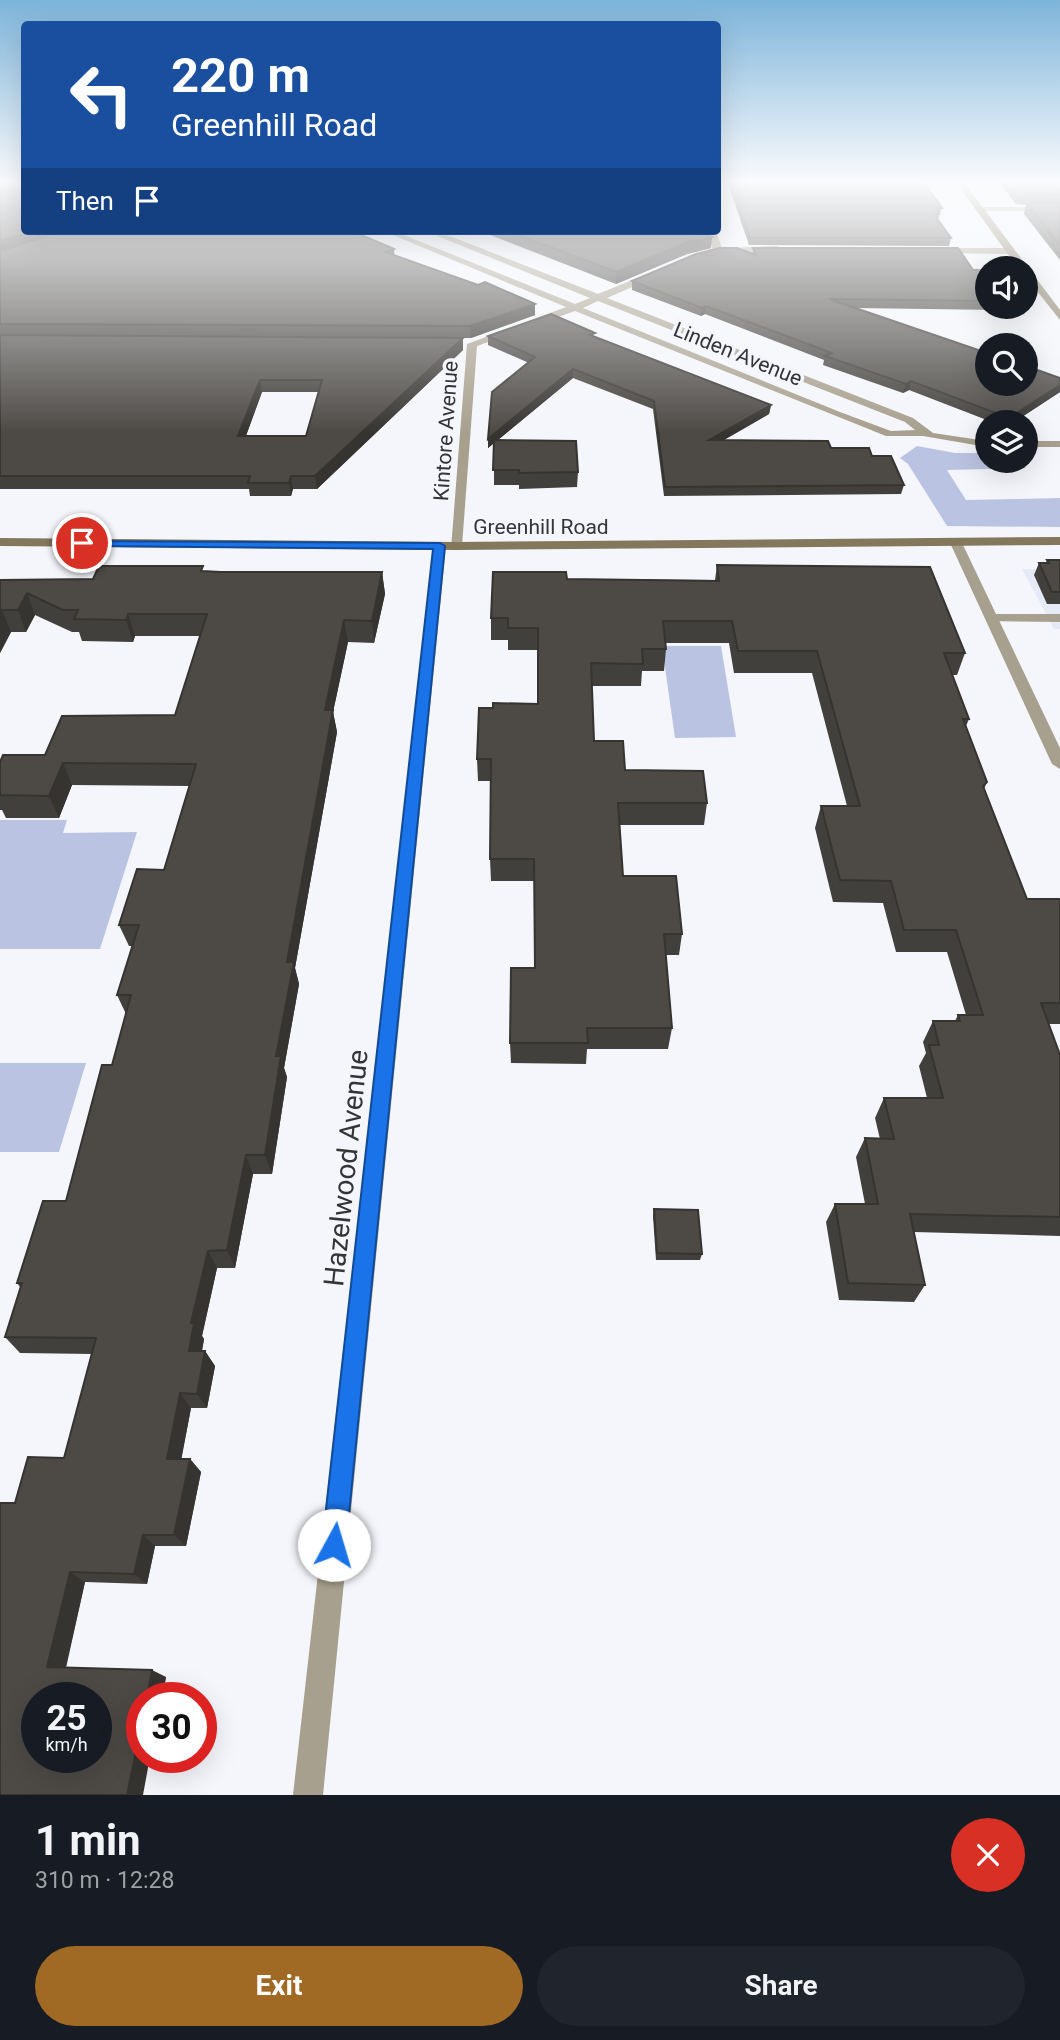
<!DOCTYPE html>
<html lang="en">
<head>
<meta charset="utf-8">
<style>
	body { margin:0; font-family:Roboto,sans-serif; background:#20242c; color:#f1f3f6; height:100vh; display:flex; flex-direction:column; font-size:26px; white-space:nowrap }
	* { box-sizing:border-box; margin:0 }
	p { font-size:23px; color:#9ea1a6 }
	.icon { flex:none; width:38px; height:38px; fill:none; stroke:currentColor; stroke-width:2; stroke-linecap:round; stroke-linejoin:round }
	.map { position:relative; height:1795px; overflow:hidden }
	.details { display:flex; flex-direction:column; background:#171b24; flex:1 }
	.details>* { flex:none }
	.banner { position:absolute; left:21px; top:21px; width:700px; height:214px; border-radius:7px; box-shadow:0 7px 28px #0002; background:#1a4fa0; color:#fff; overflow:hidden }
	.buttons { position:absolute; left:975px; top:256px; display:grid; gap:14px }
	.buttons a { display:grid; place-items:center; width:63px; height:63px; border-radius:50%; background:#171b24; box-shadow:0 7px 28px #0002; font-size:35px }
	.speed { position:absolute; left:21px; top:1682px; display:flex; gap:14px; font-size:35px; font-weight:700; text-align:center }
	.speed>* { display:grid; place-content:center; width:91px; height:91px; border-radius:50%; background:#171b24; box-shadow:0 7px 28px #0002; line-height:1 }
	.speed small { font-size:18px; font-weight:400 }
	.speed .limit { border:10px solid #d22; background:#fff; color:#111 }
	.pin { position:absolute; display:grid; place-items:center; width:60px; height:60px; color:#fff; margin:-30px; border:4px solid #fff; border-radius:50%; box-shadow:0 2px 7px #0007 }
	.me { position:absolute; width:77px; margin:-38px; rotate:6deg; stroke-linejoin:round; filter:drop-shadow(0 0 5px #0008) }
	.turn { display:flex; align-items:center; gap:24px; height:147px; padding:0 35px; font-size:32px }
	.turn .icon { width:91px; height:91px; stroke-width:2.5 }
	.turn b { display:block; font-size:49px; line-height:60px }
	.then { display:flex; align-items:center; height:66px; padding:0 35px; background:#0003; gap:14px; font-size:26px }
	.round { display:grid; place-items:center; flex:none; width:74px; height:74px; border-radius:37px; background:#20242c }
	.summary { display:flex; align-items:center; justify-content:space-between; height:119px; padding:0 35px }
	h1 { font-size:42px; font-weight:700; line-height:52px }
	.cta { display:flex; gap:14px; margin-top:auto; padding:14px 35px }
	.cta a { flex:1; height:80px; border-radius:42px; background:#a06924; color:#fff; font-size:28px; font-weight:700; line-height:80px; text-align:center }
	.cta a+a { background:#20242c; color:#f1f3f6 }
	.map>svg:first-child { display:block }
	.built { fill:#e6eaf7 }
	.green { fill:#bbc3e2 }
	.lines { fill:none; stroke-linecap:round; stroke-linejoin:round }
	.lane { fill:#a8a08e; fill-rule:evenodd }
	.street { fill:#a8a08e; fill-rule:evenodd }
	.secondary { fill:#83775c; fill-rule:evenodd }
	.wall { fill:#42403c; fill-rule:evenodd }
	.shaded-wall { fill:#363431 }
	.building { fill:#4d4a46; stroke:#363431; stroke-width:2; fill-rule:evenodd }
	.route { fill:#1a73e8; stroke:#114b97; stroke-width:2 }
	.labels { text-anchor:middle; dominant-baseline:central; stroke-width:7; stroke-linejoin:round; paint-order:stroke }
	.far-street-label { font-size:21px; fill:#353537; stroke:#f4f6fb }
	.near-street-label { font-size:28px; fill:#353537; stroke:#f4f6fb }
</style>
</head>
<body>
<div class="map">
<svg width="1060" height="1795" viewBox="0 0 1060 1795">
	<rect width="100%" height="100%" fill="#f4f6fb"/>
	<polygon class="built" points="1022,569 1060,570 1060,629 1054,629"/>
	<g class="green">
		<polygon points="917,446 955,453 987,453 987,460 1020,460 1026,468 947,470 966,500 1060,498 1060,527 947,526 908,464 900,458"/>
		<polygon points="662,646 721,646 736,737 675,738"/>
		<polygon points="0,820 67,820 63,833 137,832 100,949 0,949"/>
		<polygon points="0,1063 86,1063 59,1152 0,1152"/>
	</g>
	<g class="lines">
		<polygon class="lane" points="991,614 1060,614 1060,622 986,621 986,615"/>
		<g class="street">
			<polygon points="977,207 1060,207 1060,211 980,211"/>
			<path d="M 383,231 L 394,231 L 575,304 L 590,298 L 425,231 L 437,231 L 598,294 L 649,273 L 655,273 L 655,277 L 607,298 L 913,418 L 933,433 L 987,441 L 987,447 L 923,436 L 886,436 L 575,311 L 477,346 L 462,546 L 451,549 L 467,344 L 566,307 ZM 598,301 L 905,422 L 915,430 L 891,431 L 840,412 L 583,308 Z"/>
			<polygon points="708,231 716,231 722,248 777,246 781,249 777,252 717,254 713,251"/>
			<polygon points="938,248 1011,248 1015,251 1011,254 935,253"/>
			<rect x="1026" y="441" width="34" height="6"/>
			<polygon points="957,541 963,545 1060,748 1060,769 1052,764 951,545"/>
			<polygon points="440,542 446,546 323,1795 293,1795 434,546"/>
		</g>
		<g class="secondary">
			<polygon points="955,181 963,181 1060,310 1060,320 1026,277 1026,268 1018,268"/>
			<polygon points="1060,537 1060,545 456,550 0,546 0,538 456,542"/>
		</g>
	</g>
	<g class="wall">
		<path d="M 0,181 L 24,231 L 395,255 L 478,285 L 535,304 L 535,315 L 471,338 L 463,338 L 463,350 L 317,489 L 293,489 L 291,496 L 250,496 L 249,489 L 0,489 ZM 262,392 L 319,392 L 306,436 L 246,436 Z"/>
		<polygon points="727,181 923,181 942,208 938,219 951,238 949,246 749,245"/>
		<polygon points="998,181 1060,181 1060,260 1024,214 1026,205 1016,204"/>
		<polygon points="480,231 694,231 711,248 687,254 616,284"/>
		<polygon points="753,248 973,270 987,281 987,306 999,306 998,310 855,308 1060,378 1060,392 1014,422 992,422 909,390 903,393 823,365 824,360 705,314 701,316 632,290 632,281 753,254"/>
		<polygon points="488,336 595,337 771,405 769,414 724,440 831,448 872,456 904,485 901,494 664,496 653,409 573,378 498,440 578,472 577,487 519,489 519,485 494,485 494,443 488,448 488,439 529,363 488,345"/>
		<polygon points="1047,560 1060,560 1060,604 1047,604 1034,575 1039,563 1046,563"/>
		<polygon points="717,565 965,653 957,675 952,675 969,719 966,726 987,782 984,789 1027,899 1060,901 1060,1024 1049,1024 1060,1055 1060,1236 914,1232 925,1285 914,1302 839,1300 826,1222 835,1204 865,1204 856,1157 865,1138 880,1139 875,1118 884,1098 927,1098 919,1066 926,1053 923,1042 933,1021 955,1021 958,1015 966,1015 947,952 896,952 883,903 833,902 815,828 821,806 847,806 812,673 734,673 729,643 665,643 666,649 664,671 642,671 641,686 592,686 594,741 625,770 707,803 704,825 619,825 623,876 682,934 679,955 666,955 672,1028 668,1049 587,1049 586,1064 511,1063 510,1043 535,968 534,881 491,881 490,859 491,781 478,781 477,759 493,708 538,704 538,650 508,650 508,640 491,640 491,618 567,579 715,580"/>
		<polygon points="205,571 382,572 385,594 374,643 348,642 333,712 337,732 295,968 299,984 284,1068 287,1077 272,1174 253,1174 235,1268 217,1268 202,1336 204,1339 202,1351 205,1351 215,1366 207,1408 191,1408 181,1459 190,1459 201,1472 186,1546 155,1546 147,1584 85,1582 66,1668 166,1677 162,1698 142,1698 0,1795 15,1503 64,1458 92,1354 20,1353 5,1337 20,1287 17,1283 66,1201 112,1065 126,1014 117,995 133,946 129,946 119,925 164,870 189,786 72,785 59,818 6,818 2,810 0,810 0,762 45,755 175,715 200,636 135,636 133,642 82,641 79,632 72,632 35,615 26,632 11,632 0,653 0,580 93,579"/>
		<polygon points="654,1209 702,1254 700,1260 656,1260 653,1216"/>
	</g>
	<g class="shaded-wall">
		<polygon points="34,231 75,231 0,253 0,241"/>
		<polygon points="712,237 711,248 687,254 616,284 616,272 688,242"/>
		<polygon points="394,249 395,260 385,252"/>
		<polygon points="535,304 535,315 471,338 470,326"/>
		<polygon points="706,306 705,314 701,316 702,308"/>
		<polygon points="463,338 463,350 317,489 315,476"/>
		<polygon points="573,369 573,378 488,448 488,439"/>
		<polygon points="260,380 262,392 241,449 238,436"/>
		<polygon points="911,381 909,390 903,393 906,384"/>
		<polygon points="1060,385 1060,392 1014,422 1008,422 1009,418"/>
		<polygon points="771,405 769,414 708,449 709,440"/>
		<polygon points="291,476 293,489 291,496 289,483"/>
		<polygon points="382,572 385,594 374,643 372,621"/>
		<polygon points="27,593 35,615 26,632 18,610"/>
		<polygon points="2,610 11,632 0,653 0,613"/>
		<polygon points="128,614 135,636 133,642 126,620"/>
		<polygon points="344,620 348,642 333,712 337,732 295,968 299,984 284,1068 287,1077 272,1174 265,1155 287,962 325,710"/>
		<polygon points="63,763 72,785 59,818 49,796"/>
		<polygon points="246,1155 253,1174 235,1268 227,1250"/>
		<polygon points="208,1251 217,1268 202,1336 204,1339 199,1367 189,1351 191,1323"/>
		<polygon points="205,1351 215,1366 207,1408 197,1394"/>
		<polygon points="180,1393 191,1408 179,1472 167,1459"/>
		<polygon points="190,1459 201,1472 186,1546 174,1535"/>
		<polygon points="143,1535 155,1546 147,1584 134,1574"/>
		<polygon points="70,1572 85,1582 64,1674 47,1667"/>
		<polygon points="152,1670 166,1677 162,1698 147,1698"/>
		<polygon points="142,1723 142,1757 150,1757 143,1795 127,1795"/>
	</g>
	<g class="building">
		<polygon points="0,181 24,181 24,231 34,231 0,241"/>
		<polygon points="730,181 923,181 942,208 935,208 939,214 934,214 951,238 750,238"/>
		<polygon points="1009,181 1060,181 1060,195 1019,194"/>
		<polygon points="1027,203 1060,203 1060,245"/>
		<polygon points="62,231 352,231 394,249 385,252 478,285 485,282 535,304 470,326 0,324 0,251"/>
		<polygon points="508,231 694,231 712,237 688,242 616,272"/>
		<polygon points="720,248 737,248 756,255 753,248 958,248 973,270 979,270 987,281 987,301 829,299 987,353 987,383 1026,383 1026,366 1060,378 1060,385 1009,418 911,381 906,384 825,356 832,353 706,306 702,308 632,281 696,254"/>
		<polygon points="551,314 595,333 590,335 771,405 709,440 828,441 831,448 869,448 872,456 891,456 904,485 665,487 654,401 573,369 488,439 492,392 535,357 488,336"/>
		<path d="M 0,335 L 463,338 L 315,476 L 291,476 L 289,483 L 248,483 L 250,476 L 0,476 ZM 260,380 L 322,380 L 306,436 L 238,436 Z"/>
		<polygon points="494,440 576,441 578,472 519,473 519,470 493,470"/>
		<polygon points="1047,560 1060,560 1060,592 1052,592 1039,563 1049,563"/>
		<polygon points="717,565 930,567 965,653 944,653 969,719 963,719 987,782 983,786 1027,899 1059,899 1060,901 1060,1003 1041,1003 1060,1055 1060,1217 910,1214 925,1285 848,1283 835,1204 878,1204 865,1138 894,1139 884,1098 943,1098 929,1045 939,1045 933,1021 960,1021 958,1015 983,1015 956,930 904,930 891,881 840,880 821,806 860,806 817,651 738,651 732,621 663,621 666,649 642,649 643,664 591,663 594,741 623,741 625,770 703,771 707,803 618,803 623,876 676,876 682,934 664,934 672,1028 587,1028 588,1043 510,1043 511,968 535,968 534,859 490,859 491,759 477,759 479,708 493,708 493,703 538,704 538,628 508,628 508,618 491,618 493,572 566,572 567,579 719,581"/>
		<path d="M 99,566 L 203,566 L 201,571 L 221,572 L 382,572 L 372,621 L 344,620 L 325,710 L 333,710 L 287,962 L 294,962 L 276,1056 L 281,1056 L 265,1155 L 246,1155 L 227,1250 L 208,1251 L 191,1323 L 194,1323 L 189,1351 L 205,1351 L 197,1394 L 180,1393 L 167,1459 L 190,1459 L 174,1535 L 143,1535 L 134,1574 L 70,1572 L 47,1667 L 152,1670 L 147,1698 L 142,1698 L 142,1723 L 127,1795 L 0,1795 L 0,1503 L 15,1503 L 28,1457 L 64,1458 L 96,1338 L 5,1337 L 22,1283 L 17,1283 L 43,1201 L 66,1201 L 102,1065 L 112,1065 L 131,995 L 117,995 L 139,925 L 119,925 L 137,869 L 164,870 L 196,764 L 63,763 L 49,796 L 0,795 L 0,762 L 3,755 L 45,755 L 62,716 L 175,715 L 207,614 L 128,614 L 126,620 L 74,619 L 78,610 L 63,610 L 27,593 L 18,610 L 2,610 L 0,613 L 0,580 L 93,579 ZM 37,1698 L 96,1698 L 96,1757 L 37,1757 Z"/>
		<polygon points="654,1209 698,1210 702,1254 657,1253"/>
	</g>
	<linearGradient id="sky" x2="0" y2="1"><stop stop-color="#7db4da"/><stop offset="0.42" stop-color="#fafbfd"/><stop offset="1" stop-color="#fafbfd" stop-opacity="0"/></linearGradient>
	<rect width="1060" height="433" fill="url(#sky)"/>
	<polygon class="route" points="78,541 440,543 445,546 346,1545 343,1553 334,1557 326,1553 322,1545 433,549 82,546 78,545"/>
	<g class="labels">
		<g class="far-street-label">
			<text transform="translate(738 354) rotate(22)">Linden Avenue</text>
			<text transform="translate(446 431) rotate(-86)">Kintore Avenue</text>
			<text x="541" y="527">Greenhill Road</text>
		</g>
		<g class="near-street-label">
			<text transform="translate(346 1168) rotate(-84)">Hazelwood Avenue</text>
		</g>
	</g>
</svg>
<div class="buttons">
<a><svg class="icon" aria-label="sound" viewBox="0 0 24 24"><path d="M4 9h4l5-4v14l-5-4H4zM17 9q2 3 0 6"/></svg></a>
<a><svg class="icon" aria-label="search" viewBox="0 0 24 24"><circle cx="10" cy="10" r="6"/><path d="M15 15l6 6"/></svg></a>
<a><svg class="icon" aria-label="layers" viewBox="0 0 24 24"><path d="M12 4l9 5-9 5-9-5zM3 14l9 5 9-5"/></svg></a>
</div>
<div class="speed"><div>25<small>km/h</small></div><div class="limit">30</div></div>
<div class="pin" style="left:82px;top:543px;background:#d93025"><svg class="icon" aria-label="arrive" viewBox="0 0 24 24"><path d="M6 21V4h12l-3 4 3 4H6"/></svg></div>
<svg class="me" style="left:334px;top:1545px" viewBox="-20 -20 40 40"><circle r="19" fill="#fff"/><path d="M0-13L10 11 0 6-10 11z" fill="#1a73e8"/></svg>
<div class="banner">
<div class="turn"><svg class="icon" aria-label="left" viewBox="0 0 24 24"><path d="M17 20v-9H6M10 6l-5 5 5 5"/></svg><div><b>220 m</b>Greenhill Road</div></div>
<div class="then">Then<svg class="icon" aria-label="arrive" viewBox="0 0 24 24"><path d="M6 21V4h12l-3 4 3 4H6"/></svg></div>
</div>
</div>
<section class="details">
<div class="summary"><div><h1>1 min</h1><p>310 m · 12:28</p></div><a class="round" style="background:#d93025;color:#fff"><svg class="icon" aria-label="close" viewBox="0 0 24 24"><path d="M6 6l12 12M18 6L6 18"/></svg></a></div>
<div class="cta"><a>Exit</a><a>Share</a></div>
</section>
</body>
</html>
